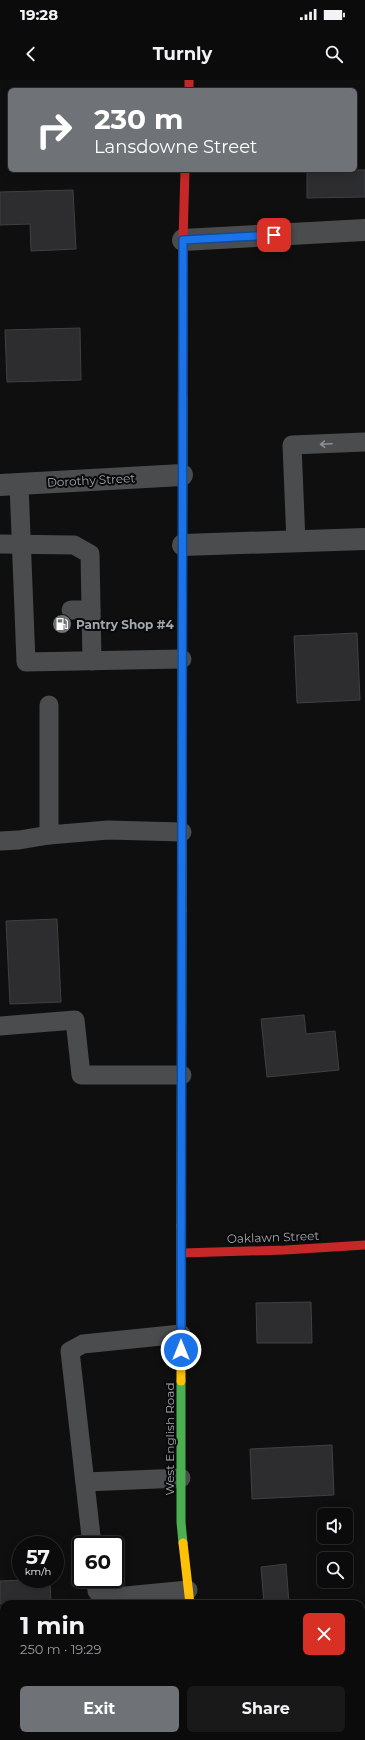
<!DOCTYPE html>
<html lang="en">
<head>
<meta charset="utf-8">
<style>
	body { margin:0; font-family:Montserrat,sans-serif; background:#19191a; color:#f1f3f6; height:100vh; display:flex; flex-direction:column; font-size:15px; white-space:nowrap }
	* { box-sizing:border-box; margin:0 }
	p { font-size:13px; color:#9a9b9d }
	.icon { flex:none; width:22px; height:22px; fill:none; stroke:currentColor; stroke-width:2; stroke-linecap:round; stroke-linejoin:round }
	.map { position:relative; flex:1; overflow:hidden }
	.drawer { position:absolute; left:0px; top:1520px; width:365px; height:140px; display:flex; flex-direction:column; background:#0b0b0c; border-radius:12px 12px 0 0; box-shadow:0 2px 10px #0003,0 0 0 1px #2b2b2d }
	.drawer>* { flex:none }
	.top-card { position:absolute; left:8px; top:8px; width:349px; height:84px; border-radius:6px; box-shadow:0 2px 10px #0003,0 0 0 1px #2b2b2d; background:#6f7277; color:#fff; overflow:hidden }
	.tools { position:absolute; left:317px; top:1428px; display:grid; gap:8px }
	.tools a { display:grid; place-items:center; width:36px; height:36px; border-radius:6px; background:#0b0b0c; box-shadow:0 2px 10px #0003,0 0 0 1px #2b2b2d; font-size:20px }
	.speed { position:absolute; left:12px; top:1456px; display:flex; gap:8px; font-size:20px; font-weight:700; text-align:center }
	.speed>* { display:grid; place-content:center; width:52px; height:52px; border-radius:50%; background:#0b0b0c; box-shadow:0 2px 10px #0003,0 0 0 1px #2b2b2d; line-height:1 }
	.speed small { font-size:10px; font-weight:400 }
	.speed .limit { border:2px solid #111; border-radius:6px; background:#fff; color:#111 }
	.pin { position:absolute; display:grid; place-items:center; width:34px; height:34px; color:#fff; margin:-17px; border-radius:8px; box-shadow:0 2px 6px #0006 }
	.me { position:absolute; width:44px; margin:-22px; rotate:0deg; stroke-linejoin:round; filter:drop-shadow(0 0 3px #0008) }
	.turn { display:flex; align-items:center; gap:14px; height:84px; padding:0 20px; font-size:18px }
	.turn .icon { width:52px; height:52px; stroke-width:2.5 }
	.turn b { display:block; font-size:28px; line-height:34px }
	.round { display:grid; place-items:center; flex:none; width:42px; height:42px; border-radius:6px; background:#19191a }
	.head { display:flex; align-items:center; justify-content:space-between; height:68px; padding:0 20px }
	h1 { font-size:24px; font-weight:700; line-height:30px }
	.cta { display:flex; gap:8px; margin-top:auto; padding:8px 20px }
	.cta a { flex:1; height:46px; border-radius:6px; background:#6f7277; color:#fff; font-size:16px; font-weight:700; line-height:46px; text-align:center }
	.cta a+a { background:#19191a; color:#f1f3f6 }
	.status { display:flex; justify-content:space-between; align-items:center; height:28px; padding:0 20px; background:#0b0b0c; direction:ltr }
	.status svg { height:11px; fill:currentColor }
	header { display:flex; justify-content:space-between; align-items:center; height:52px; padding:0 20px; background:#0b0b0c; font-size:18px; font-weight:700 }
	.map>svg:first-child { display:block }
	.building { fill:#2d2d30; stroke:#3f4043 }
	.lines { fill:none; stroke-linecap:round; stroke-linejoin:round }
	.lane { stroke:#4a4c4e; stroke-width:19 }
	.street { stroke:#4a4c4e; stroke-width:22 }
	.fast { stroke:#4caf50; stroke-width:9 }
	.slow { stroke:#ffc107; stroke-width:9 }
	.jam { stroke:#c62828; stroke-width:9 }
	.oneway { stroke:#8c9097 }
	.route-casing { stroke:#114b97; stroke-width:10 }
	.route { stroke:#1a73e8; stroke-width:7 }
	.labels { text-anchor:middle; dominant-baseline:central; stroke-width:4; stroke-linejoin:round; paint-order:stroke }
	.street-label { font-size:12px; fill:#a2a7af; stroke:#0a0a0b }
	.poi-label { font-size:12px; font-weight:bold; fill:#a2a7af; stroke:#0a0a0b; text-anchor:start }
</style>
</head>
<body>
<div class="status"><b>19:28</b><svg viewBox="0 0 49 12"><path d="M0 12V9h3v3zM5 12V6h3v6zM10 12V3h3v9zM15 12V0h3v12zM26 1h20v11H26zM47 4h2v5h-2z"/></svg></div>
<header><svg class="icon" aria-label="back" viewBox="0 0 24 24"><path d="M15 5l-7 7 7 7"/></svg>Turnly<svg class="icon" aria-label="search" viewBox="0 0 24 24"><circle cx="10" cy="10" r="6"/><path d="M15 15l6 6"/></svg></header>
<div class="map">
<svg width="365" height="1660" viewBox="0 0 365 1660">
	<rect width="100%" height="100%" fill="#0f0f10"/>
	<g class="building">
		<polygon points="307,90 365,90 365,117 307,118"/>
		<polygon points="73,110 76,169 31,171 30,144 0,145 0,112"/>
		<polygon points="80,248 81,300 7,302 5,250"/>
		<polygon points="357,553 360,620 297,623 294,556"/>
		<polygon points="57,839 61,922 10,924 6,841"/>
		<polygon points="304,935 306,954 335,951 339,990 267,997 261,939"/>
		<polygon points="311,1222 312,1263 257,1263 256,1223"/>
		<polygon points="332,1365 334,1415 252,1419 250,1369"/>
		<polygon points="286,1484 289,1524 264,1524 261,1487"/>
		<polygon points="50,1499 51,1524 0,1524 0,1501"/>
	</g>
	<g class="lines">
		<g class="lane">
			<polyline points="19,404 26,582 182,579"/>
			<polyline points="296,462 292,365 365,362"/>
			<polyline points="0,464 74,465 90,474 92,581"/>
			<polyline points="71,530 91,530"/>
			<polyline points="49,625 49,755 108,750 182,752"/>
			<polyline points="0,761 19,760 49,755"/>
			<polyline points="0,946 75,940 81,995 182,995"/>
			<polyline points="85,1402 181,1398"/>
			<polyline points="92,1465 70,1271 83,1264 181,1254"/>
			<polyline points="96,1499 97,1511 105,1518 188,1510"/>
		</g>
		<g class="street">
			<polyline points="183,160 365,150"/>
			<polyline points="0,405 182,395"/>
			<polyline points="183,465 365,459"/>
		</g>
		<g class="fast">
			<polyline points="182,662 183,318"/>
			<polyline points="181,1145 182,831"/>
			<polyline points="181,1301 181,1442 183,1463"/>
		</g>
		<g class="slow">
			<polyline points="182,831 182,662"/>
			<polyline points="181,1301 181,1145"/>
			<polyline points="183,1463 190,1524"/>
		</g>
		<g class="jam">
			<polyline points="189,0 189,10"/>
			<polyline points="183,318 183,160 185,90"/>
			<polyline points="182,1173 285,1170 365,1165"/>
			<polyline points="204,1656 204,1660"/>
		</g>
	</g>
	<defs><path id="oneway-shaft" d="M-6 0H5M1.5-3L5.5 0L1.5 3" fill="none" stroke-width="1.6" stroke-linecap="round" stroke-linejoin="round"/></defs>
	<use class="oneway" href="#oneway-shaft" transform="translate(326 364) rotate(177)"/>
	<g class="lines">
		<defs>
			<polyline id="route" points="181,1270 183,160 274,155"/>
		</defs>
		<use href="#route" class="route-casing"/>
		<use href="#route" class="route"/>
	</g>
	<defs>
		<symbol id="fuel-disc" viewBox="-11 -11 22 22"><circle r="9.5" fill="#6f7277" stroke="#0a0a0b"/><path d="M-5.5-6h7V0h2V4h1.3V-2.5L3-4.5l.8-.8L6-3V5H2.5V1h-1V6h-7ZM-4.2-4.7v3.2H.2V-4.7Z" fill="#fff"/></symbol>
	</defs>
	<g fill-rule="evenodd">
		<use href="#fuel-disc" x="51" y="533" width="22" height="22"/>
	</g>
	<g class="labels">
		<g class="street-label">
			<text transform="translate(91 400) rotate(-3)">Dorothy Street</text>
			<text transform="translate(273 1157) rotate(-2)">Oaklawn Street</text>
			<text transform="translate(169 1359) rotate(-90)">West English Road</text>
		</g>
		<g class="poi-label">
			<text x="76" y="544">Pantry Shop #4</text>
		</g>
	</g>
</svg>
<div class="tools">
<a><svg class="icon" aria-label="sound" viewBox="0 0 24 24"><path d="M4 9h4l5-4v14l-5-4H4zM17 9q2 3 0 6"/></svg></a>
<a><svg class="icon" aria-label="search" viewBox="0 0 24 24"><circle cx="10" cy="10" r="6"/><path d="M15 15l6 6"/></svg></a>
</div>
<div class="speed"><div>57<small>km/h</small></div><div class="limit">60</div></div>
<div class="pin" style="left:274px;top:155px;background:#d93025"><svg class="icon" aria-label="arrive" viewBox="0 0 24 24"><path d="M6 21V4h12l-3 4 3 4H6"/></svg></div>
<svg class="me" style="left:181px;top:1270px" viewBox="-20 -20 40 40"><circle r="17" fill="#1a73e8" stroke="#fff" stroke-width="3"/><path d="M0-11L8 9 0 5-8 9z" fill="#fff"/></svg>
<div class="top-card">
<div class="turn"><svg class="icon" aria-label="right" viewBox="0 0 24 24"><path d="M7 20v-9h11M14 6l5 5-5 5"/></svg><div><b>230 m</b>Lansdowne Street</div></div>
</div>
<section class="drawer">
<div class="head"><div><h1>1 min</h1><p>250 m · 19:29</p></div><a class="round" style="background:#d93025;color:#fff"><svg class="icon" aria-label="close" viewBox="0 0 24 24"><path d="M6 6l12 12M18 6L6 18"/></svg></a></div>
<div class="cta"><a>Exit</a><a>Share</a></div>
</section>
</div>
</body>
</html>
